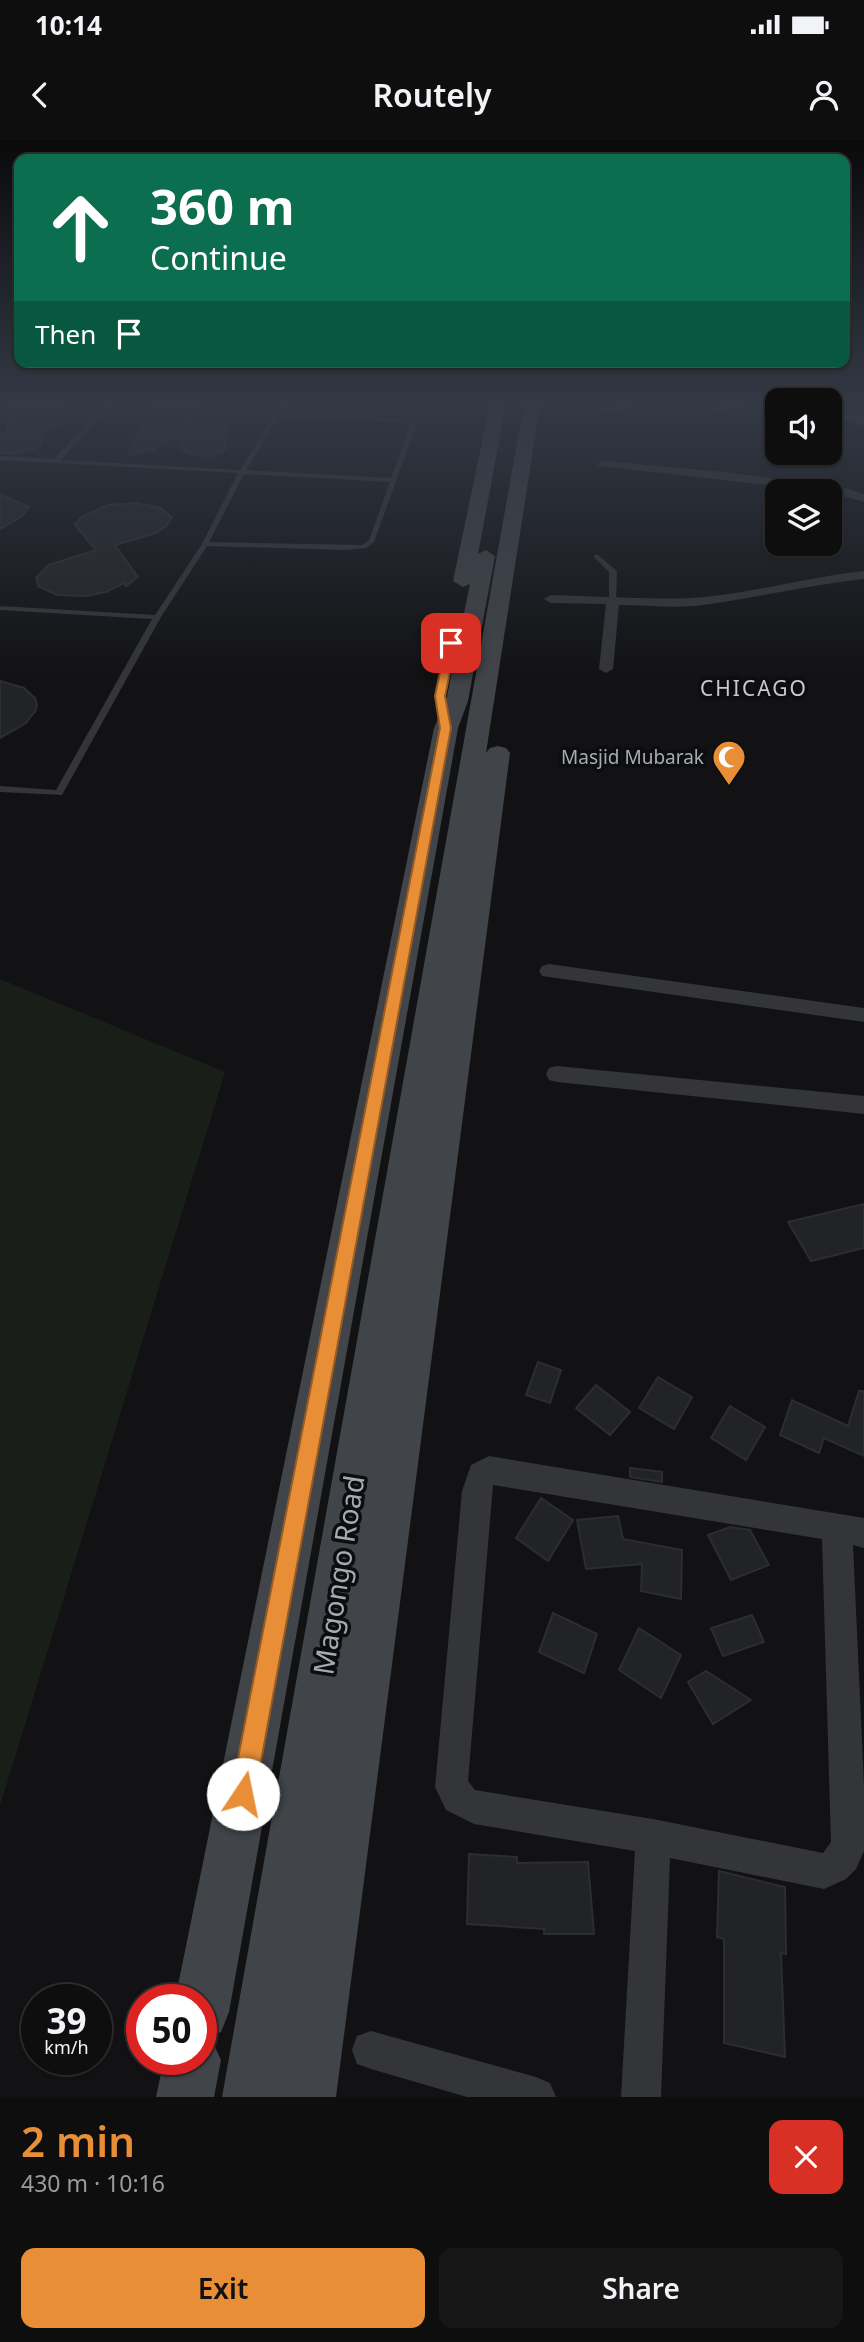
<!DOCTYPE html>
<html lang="en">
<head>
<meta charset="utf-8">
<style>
	body { margin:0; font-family:"Noto Sans",sans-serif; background:#171718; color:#f1f3f6; height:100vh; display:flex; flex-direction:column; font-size:26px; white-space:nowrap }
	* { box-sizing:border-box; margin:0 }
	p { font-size:23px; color:#9b9c9e }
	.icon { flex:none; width:38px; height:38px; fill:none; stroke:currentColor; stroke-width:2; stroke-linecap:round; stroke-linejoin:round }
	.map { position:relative; height:1957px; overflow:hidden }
	.drawer { display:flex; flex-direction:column; background:#0e0e0f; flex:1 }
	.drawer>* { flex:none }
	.hud { position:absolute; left:14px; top:14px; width:836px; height:214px; border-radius:14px; box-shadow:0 2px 5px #0004,0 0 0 2px #2e2e2f; background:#0b6e4f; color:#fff; overflow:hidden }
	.fabs { position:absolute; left:765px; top:248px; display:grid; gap:14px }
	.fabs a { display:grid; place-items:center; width:77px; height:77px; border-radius:14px; background:#0e0e0f; box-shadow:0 2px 5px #0004,0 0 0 2px #2e2e2f; font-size:35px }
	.speed { position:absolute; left:21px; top:1844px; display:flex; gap:14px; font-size:35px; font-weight:700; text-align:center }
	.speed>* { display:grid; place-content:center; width:91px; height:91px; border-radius:50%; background:#0e0e0f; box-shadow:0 2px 5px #0004,0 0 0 2px #2e2e2f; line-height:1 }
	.speed small { font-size:18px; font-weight:400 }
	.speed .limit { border:10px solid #d22; background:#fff; color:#111 }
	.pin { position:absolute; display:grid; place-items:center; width:60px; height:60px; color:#fff; margin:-30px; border-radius:14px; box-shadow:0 4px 10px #0006 }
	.me { position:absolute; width:77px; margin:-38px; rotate:11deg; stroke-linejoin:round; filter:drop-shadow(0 0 5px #0008) }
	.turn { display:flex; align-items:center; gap:24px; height:147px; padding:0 21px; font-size:32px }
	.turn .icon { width:91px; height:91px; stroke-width:2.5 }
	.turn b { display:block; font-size:49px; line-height:60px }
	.then { display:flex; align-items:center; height:66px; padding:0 21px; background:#0003; gap:14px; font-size:26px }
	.round { display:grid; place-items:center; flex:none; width:74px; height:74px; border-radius:14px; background:#171718 }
	.headline { display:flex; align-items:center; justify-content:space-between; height:119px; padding:0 21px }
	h1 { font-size:42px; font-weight:600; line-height:52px; color:#e88e36 }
	.button { display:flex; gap:14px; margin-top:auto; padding:14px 21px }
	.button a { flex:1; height:80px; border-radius:14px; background:#e88e36; color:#111; font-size:28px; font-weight:600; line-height:80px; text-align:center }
	.button a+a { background:#171718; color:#f1f3f6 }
	.status { display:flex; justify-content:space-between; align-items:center; height:49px; padding:0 35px; background:#0e0e0f; direction:ltr }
	.status svg { height:19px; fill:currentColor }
	header { display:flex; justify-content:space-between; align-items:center; height:91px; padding:0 21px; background:#0e0e0f; font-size:32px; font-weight:600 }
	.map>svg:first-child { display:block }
	.green { fill:#191e19 }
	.building { fill:#222325; stroke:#2c2d30; stroke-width:2 }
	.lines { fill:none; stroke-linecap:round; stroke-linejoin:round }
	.lane { fill:#333538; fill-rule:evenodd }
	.street { fill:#333538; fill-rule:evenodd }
	.secondary { fill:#414448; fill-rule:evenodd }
	.route { fill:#e88e36; stroke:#975c23; stroke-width:2 }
	.labels { text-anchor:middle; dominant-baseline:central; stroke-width:7; stroke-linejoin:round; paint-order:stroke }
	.far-poi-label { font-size:19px; fill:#a4acb3; stroke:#0d0d0f; text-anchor:end }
	.far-neighbourhood-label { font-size:21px; letter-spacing:2px; fill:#c5cad0; stroke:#0d0d0f }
	.near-street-label { font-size:28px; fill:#a4acb3; stroke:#0d0d0f }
</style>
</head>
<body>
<div class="status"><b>10:14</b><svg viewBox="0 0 49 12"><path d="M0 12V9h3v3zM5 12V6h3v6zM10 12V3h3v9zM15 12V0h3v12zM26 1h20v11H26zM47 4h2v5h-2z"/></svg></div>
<header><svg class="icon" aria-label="back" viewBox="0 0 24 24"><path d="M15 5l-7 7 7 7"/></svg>Routely<svg class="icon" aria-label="person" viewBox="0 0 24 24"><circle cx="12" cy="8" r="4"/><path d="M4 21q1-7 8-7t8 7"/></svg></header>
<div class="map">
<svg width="864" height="1957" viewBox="0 0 864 1957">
	<rect width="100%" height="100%" fill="#121214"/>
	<polygon class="green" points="0,839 225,932 0,1666"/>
	<g class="building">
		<polygon points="11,264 69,264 68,281 44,291 41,304 35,309 16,314 0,313 0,295 6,294"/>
		<polygon points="151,264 200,264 190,281 228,279 225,310 210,316 192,315 185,312 175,296 154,310 128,315"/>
		<polygon points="0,354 29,367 21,377 0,389"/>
		<polygon points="136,363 160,368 172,377 167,385 156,393 115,405 138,437 126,446 124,443 106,452 86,456 57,455 38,446 36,438 48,425 96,410 75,385 81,377 108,365"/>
		<polygon points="0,541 24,548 35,558 37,564 36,570 26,583 0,598"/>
		<polygon points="864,1064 864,1108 811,1121 788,1082"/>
		<polygon points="538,1222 561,1230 550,1263 526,1255"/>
		<polygon points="658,1237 692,1257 674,1289 639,1268"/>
		<polygon points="596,1245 630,1272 610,1295 576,1268"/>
		<polygon points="859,1251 864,1251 864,1316 824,1298 819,1313 780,1295 792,1260 848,1286"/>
		<polygon points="730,1266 765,1287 746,1320 711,1298"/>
		<polygon points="630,1328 662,1332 662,1342 630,1337"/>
		<polygon points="541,1358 573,1380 548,1421 516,1398"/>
		<polygon points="618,1376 623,1399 682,1410 681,1459 641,1451 642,1424 586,1429 577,1380"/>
		<polygon points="730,1387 750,1390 769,1425 731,1440 708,1395"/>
		<polygon points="553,1473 597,1494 584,1533 539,1512"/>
		<polygon points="752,1475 764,1502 723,1516 711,1488"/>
		<polygon points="639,1488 681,1515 661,1558 619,1530"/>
		<polygon points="706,1531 751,1560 713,1584 688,1542"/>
		<polygon points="469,1714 517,1717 517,1723 588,1722 594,1794 544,1794 544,1789 467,1784"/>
		<polygon points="719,1731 785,1747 786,1814 781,1813 785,1917 724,1903 724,1799 717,1797"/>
	</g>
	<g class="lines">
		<g class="lane">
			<path d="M 105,264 L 111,264 L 61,320 L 240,330 L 281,264 L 287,264 L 281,273 L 401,278 L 416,286 L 374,402 L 366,408 L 346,410 L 207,406 L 161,477 L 62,655 L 0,652 L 0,646 L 56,650 L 152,479 L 0,470 L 0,466 L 155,475 L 202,404 L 238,333 L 0,320 L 0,316 L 54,319 ZM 279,277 L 400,282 L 410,287 L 391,338 L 246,330 ZM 244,334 L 390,342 L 369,400 L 362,405 L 209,402 Z"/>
			<polygon points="594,415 598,415 617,431 616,462 609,460 609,432 594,417"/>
		</g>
		<g class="street">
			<polygon points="626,264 653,264 588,276 583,273"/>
			<polygon points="733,264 758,264 692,277 687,274"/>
			<polygon points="603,321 724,332 844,348 864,354 864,362 830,352 599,326 597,324"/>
			<path d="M 864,431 L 864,439 C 807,445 752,459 695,466 C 670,468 644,465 619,465 L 613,529 L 606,533 L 599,529 L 606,464 L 551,463 L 544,459 L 551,455 C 597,456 644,460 690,458 C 748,455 806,437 864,431 Z"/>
			<polygon points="549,824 864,868 864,882 542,836 539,831 542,826"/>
			<polygon points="557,926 864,956 864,974 557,942 549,940 546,934 549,928"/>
			<path d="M 489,1316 L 864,1378 L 864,1408 L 853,1405 L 864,1645 L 864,1711 L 856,1729 L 846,1739 L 824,1749 L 670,1718 L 661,1957 L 621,1957 L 635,1711 L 474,1684 L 446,1670 L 435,1647 L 462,1351 L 471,1325 ZM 493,1345 L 822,1399 L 831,1702 L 823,1713 L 653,1679 L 475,1650 L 468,1641 Z"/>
			<polygon points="371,1891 536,1937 550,1943 556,1957 467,1957 371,1929 357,1924 352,1910 357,1896"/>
		</g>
		<g class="secondary">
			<polygon points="490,264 506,264 478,414 486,410 495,416 468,561 458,588 229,1872 221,1892 207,1898 212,1900 221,1920 214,1957 156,1957 164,1920 201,1920 201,1860 175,1860 434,588 446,561 470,444 463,447 453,441"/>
			<polygon points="524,264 540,264 486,613 490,608 498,606 506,608 510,613 336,1957 222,1957"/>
			<polygon points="830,267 864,276 864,286 830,277"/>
		</g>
	</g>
	<linearGradient id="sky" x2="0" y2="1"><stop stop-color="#0a0a0b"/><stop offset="0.49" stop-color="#333945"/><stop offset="1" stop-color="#333945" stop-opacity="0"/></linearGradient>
	<rect width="864" height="538" fill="url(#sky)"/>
	<polygon class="route" points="451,500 456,503 445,556 451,588 255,1654 251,1662 243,1666 234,1662 231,1654 440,588 435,556 446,503"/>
	<defs>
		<symbol id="mosque-pin" viewBox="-11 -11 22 30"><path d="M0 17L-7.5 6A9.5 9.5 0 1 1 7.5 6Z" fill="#e88e36" stroke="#0d0d0f"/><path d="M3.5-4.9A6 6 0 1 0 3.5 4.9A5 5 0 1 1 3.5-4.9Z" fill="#fff"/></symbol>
	</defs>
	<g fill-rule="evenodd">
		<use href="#mosque-pin" x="710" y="598" width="38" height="52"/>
	</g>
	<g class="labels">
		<g class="far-poi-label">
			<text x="704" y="617">Masjid Mubarak</text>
		</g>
		<g class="far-neighbourhood-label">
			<text x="754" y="548">CHICAGO</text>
		</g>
		<g class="near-street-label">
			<text transform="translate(338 1435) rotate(-81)">Magongo Road</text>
		</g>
	</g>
</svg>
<div class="fabs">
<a><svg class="icon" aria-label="sound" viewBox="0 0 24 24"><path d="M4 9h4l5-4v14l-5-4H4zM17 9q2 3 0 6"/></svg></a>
<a><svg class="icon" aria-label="layers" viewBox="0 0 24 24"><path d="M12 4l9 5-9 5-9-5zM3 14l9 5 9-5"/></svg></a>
</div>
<div class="speed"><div>39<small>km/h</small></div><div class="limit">50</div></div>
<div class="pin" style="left:451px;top:503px;background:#d93025"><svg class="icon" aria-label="arrive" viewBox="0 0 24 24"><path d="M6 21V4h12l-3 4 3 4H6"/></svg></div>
<svg class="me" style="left:243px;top:1654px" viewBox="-20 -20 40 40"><circle r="19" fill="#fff"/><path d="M0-13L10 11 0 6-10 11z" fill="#e88e36"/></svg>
<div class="hud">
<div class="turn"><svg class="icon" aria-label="ahead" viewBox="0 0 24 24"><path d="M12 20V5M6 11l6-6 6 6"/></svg><div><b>360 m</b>Continue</div></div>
<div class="then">Then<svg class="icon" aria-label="arrive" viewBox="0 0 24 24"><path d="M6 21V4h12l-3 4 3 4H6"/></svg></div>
</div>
</div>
<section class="drawer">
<div class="headline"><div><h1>2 min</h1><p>430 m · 10:16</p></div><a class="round" style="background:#d93025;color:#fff"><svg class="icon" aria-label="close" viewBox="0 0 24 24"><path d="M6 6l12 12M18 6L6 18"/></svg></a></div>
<div class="button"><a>Exit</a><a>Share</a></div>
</section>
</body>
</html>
